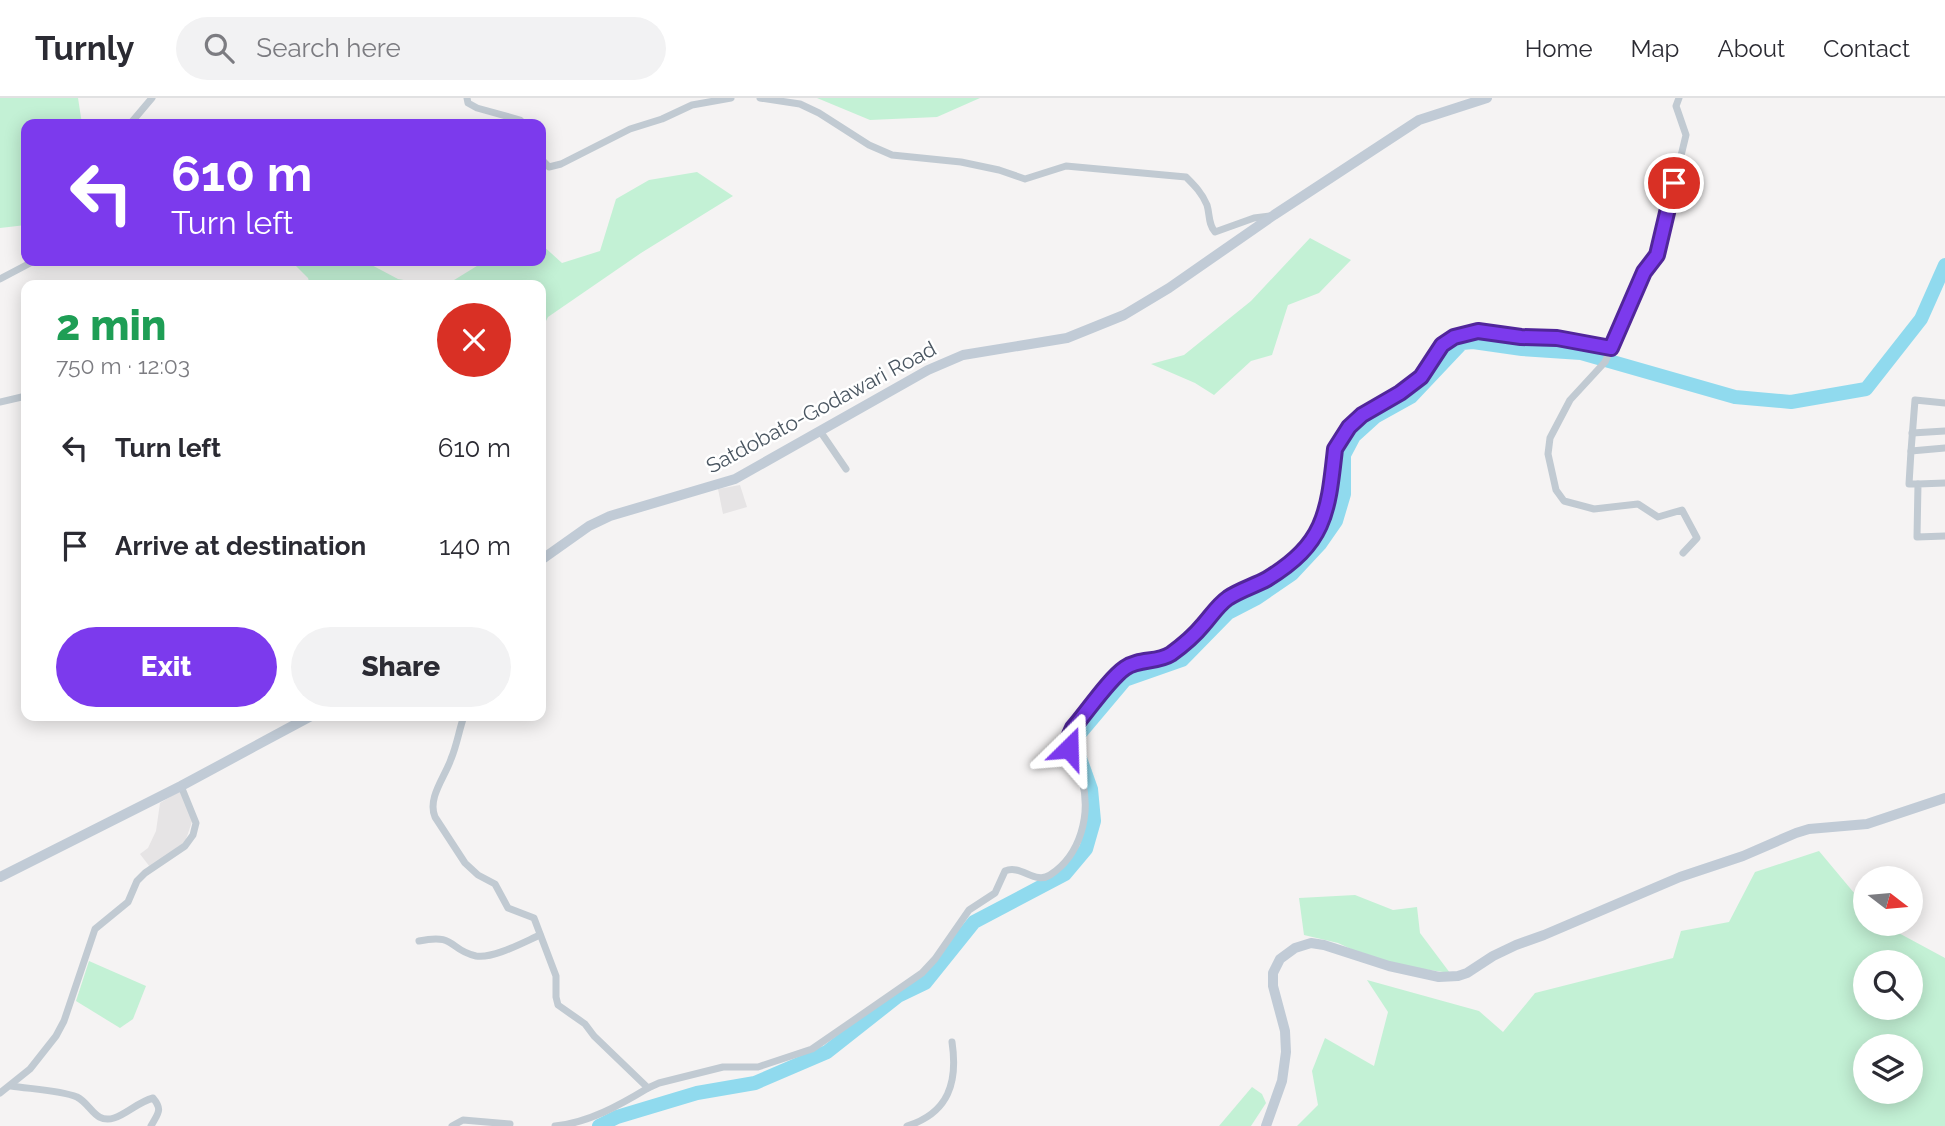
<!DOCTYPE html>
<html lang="en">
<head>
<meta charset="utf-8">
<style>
	body { margin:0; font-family:Raleway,sans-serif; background:#f2f2f3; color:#2b2b33; height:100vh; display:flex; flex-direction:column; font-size:26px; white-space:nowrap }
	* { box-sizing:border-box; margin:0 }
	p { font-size:23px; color:#7c7c81 }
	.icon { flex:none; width:38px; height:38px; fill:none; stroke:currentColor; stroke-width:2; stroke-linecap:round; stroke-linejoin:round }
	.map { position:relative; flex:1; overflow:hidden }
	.sheet { position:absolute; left:21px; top:182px; width:525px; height:441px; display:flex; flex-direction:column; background:#fff; border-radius:14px; box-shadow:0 4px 18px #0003 }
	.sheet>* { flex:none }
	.guide { position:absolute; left:21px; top:21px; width:525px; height:147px; border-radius:14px; box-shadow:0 4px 18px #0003; background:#7c3aed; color:#fff; overflow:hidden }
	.needle { width:46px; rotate:106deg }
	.fabs { position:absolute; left:1853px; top:768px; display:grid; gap:14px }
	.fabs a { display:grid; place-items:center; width:70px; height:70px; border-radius:50%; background:#fff; box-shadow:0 4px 18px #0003; font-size:35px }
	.pin { position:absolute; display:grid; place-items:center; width:60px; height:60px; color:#fff; margin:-30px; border:4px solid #fff; border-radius:50%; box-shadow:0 2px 7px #0007 }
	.me { position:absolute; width:77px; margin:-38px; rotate:22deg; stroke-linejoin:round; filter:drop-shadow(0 0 5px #0008) }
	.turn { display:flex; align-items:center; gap:24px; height:147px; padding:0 35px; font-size:32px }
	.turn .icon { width:91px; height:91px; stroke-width:2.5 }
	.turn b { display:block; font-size:49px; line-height:60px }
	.round { display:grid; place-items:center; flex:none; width:74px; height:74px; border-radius:37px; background:#f2f2f3 }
	.head { display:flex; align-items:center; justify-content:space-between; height:119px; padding:0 35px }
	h1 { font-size:42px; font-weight:800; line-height:52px; color:#1e9e55 }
	.action { display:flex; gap:14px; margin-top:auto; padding:14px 35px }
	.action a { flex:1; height:80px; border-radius:42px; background:#7c3aed; color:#fff; font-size:28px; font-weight:800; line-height:80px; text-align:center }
	.action a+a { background:#f2f2f3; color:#2b2b33 }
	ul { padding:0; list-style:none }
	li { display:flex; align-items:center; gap:21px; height:98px; padding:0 35px }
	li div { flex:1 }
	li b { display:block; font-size:26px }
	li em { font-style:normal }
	header { display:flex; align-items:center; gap:42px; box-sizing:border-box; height:98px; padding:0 35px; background:#fff; border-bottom:2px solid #e1e1e2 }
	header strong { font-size:33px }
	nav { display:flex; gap:38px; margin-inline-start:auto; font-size:24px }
	.search { width:490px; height:63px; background:#f2f2f3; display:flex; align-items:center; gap:18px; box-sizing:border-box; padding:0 24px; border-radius:38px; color:#7c7c81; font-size:26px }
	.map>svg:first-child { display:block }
	.education { fill:#e6e4e5 }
	.green { fill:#c3f1d5; fill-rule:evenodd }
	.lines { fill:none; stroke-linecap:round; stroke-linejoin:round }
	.river { stroke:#90daee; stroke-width:14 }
	.street { stroke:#c1cad2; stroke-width:7 }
	.secondary { stroke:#c1cbd6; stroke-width:10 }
	.route-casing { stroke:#51269a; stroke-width:18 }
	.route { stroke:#7c3aed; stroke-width:12 }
	.labels { text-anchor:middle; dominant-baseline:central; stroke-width:5; stroke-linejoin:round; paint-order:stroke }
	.street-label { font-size:21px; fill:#4a5661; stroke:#fff }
</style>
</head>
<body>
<header>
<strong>Turnly</strong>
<div class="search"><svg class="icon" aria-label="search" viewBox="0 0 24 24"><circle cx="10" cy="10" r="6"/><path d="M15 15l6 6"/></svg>Search here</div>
<nav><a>Home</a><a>Map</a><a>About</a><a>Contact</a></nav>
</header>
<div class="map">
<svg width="1945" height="1028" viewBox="0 0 1945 1028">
	<rect width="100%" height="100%" fill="#f5f3f3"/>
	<g class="education">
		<polygon points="740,387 747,409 723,416 718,391"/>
		<polygon points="180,693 193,721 185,744 150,769 140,756 148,750 156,733 160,705"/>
	</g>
	<g class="green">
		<polygon points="0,0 78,0 82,26 26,26 26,127 0,130"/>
		<polygon points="817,0 980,0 937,19 870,22"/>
		<polygon points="697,74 733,98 641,155 548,219 541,233 541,187 446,187 485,163 541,163 541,146 562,165 600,153 616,101 649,82"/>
		<polygon points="1310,140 1351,162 1319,195 1288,207 1272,257 1251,263 1214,297 1195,285 1151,266 1184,257 1251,203"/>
		<polygon points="291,163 364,163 398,181 432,187 310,187 308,180"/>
		<path d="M 1819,753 L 1865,808 L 1866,826 L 1882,826 L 1945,860 L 1945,1028 L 1297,1028 L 1318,1007 L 1312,973 L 1325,940 L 1374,968 L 1388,914 L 1367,882 L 1479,913 L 1503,934 L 1535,895 L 1673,860 L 1681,833 L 1729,824 L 1755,774 ZM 1911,864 L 1911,910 L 1866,910 L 1866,864 ZM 1911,948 L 1911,994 L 1866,994 L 1866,948 Z"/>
		<polygon points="1355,797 1393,812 1417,809 1420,835 1450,875 1381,865 1338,845 1304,837 1299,800"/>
		<polygon points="89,863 146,888 133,921 120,930 76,903"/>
		<polygon points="1252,989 1262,996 1266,1005 1251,1028 1219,1028"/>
	</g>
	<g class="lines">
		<polyline class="river" points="599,1028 617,1019 697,995 755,985 827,954 898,898 925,885 974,824 1065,776 1086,751 1094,723 1091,691 1076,649 1077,639 1125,582 1182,562 1228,515 1257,500 1292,476 1320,446 1336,423 1344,396 1344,357 1354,338 1375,319 1411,299 1462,245 1473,244 1522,251 1581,255 1735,299 1791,304 1866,291 1921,221 1945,167"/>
		<g class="street">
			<polyline points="467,0 468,5 477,10 520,22 524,26"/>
			<path d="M 760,0 L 800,6 L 819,15 L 869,47 L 892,57 L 961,64 L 999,72 L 1025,81 L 1066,68 L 1186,79 C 1195,88 1202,95 1207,107 C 1210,117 1208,126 1215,134 L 1254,120 L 1270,118"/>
			<polyline points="1679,0 1676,8 1686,37 1657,157 1644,174 1605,264 1570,302 1550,340 1548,356 1556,392 1564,403 1594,411 1638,406 1658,419 1682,412 1697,440 1683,455"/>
			<polyline points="130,26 152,0"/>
			<polyline points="541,61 549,69 561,66 630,31 662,21 692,7 731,0"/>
			<polyline points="0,181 34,163"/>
			<polyline points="0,304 26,298"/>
			<polyline points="820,333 846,371"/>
			<polyline points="1912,335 1945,333"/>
			<polyline points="1911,353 1915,302 1945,305"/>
			<polyline points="1945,385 1918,386 1917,439 1945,438"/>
			<polyline points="1918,386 1909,386 1911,353 1945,350"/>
			<path d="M 464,618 C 459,632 457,647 451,661 C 445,679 427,700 435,719 L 465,765 L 478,777 L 495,786 L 508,810 L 534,820 L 556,878 L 556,899 L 558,907 L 585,926 L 594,938 L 648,990 C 620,1007 588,1025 555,1028"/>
			<path d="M 419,843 C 457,835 448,852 476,858 C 493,861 524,844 540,837"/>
			<path d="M 11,988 C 30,991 60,992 77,999 C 91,1006 95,1026 114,1020 C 127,1016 138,1004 153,1000 C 163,1012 158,1015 151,1028"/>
			<path d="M 648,990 L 659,985 L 723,969 L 758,969 L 812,951 L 922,875 L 935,861 L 969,812 L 995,795 L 1005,773 C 1021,766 1035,787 1050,777 C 1081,757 1091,716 1082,682 C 1076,664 1061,645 1075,628 C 1086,613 1117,573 1133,566 C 1146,561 1161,564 1173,554 C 1182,547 1192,539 1201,530 C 1211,520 1217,507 1230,499 C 1241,491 1256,488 1268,480 C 1327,444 1328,414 1335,351 L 1349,329 L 1362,317 L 1400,295 L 1421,279 L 1442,247 L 1466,235 L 1478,233 L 1521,239 L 1557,240 L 1611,250"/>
			<polyline points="0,995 30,971 56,938 64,923 95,831 128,804 137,783 145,775 185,748 193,737 196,725 181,688"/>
			<polyline points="452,1028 463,1022 510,1026"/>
			<path d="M 907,1028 C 949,1015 958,984 952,944"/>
		</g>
		<g class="secondary">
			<polyline points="541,462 589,428 610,418 735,381 928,272 963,257 1067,240 1124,217 1169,190 1274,117 1419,22 1487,0"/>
			<polyline points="0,779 181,688 311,618"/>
			<polyline points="1266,1028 1282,983 1286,954 1285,933 1273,888 1273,875 1280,861 1295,850 1311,845 1324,847 1389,868 1439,879 1458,878 1467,875 1493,858 1516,847 1544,837 1680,779 1743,758 1796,735 1809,731 1867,726 1945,700"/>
		</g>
	</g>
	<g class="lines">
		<defs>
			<path id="route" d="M 1069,650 L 1069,639 L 1073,630 C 1087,614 1109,581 1125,570 C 1139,560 1157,565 1171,556 C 1182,548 1194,538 1203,527 C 1211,518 1218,507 1228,500 C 1240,492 1254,488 1267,481 C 1326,445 1328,414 1335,351 L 1349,329 L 1362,317 L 1400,295 L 1421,279 L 1442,247 L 1454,239 L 1478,233 L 1521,239 L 1557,240 L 1611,250 L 1644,174 L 1657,157 L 1674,85"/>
		</defs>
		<use href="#route" class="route-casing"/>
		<use href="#route" class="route"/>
	</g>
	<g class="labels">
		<g class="street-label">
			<text transform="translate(821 309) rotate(-28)">Satdobato-Godawari Road</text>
		</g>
	</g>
</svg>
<div class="fabs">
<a><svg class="needle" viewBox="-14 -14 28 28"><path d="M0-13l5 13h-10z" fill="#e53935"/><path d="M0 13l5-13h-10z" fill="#7c7c81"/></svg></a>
<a><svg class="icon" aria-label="search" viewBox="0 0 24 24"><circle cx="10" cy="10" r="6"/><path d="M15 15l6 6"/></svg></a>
<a><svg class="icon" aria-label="layers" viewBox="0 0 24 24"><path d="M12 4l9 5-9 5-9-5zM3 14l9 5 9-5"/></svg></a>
</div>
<div class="pin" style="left:1674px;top:85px;background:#d93025"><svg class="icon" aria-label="arrive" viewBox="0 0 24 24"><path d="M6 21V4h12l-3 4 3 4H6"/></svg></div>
<svg class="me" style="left:1069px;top:650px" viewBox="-20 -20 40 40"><path d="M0-17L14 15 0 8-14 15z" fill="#7c3aed" stroke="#fff" stroke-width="4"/></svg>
<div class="guide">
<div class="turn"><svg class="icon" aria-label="left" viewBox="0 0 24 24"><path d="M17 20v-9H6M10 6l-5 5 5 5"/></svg><div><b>610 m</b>Turn left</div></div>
</div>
<section class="sheet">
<div class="head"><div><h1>2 min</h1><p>750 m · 12:03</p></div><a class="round" style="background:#d93025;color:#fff"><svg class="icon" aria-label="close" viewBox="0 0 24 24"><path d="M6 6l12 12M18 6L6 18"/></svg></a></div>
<ul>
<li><svg class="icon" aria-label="left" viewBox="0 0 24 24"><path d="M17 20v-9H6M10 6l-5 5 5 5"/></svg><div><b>Turn left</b></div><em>610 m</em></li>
<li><svg class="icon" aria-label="arrive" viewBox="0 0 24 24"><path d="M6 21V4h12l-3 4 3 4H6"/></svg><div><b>Arrive at destination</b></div><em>140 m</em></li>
</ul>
<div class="action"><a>Exit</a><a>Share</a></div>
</section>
</div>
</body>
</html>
